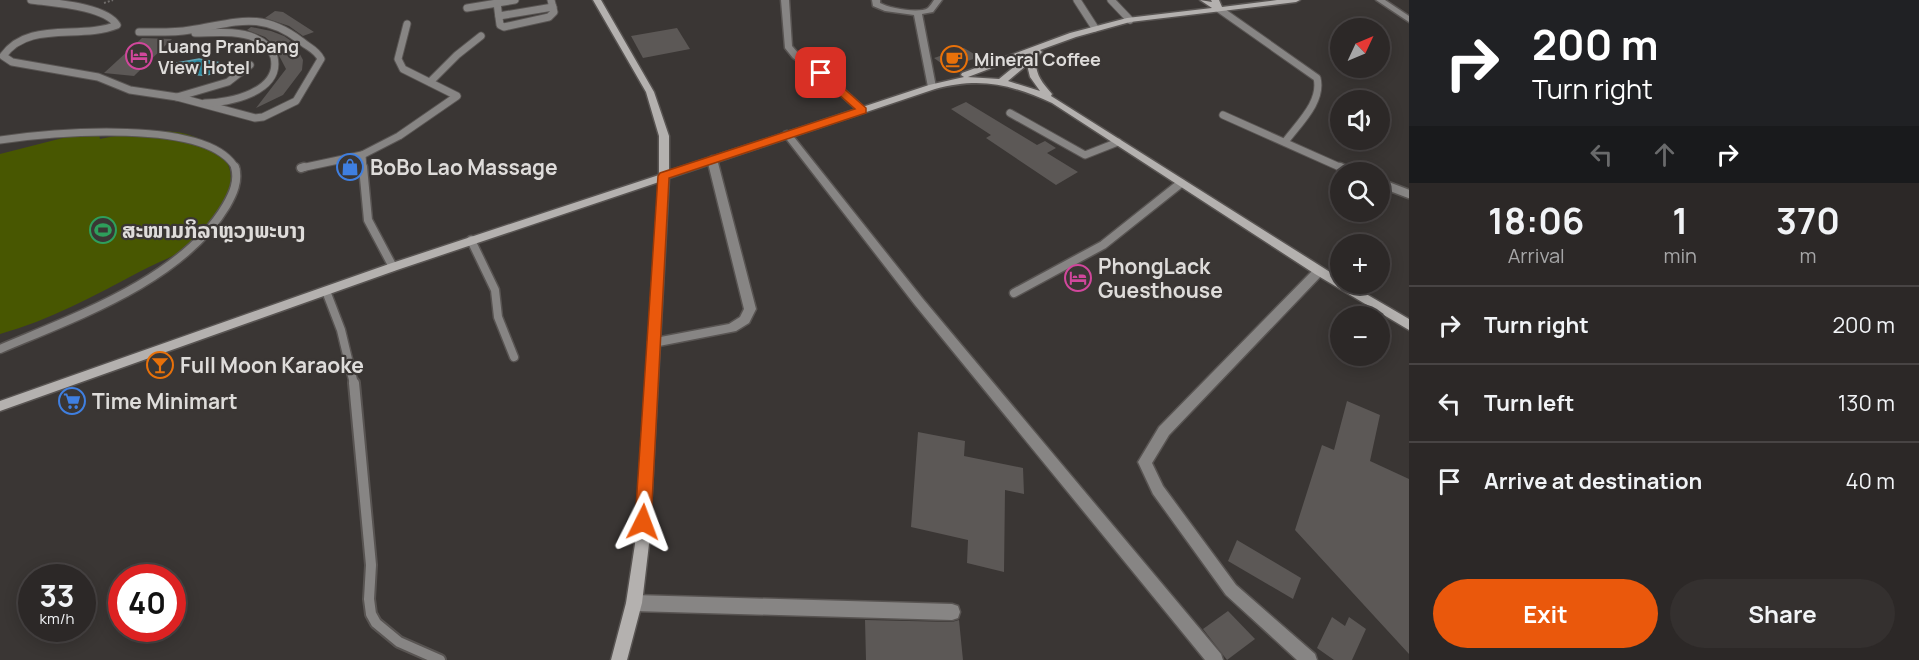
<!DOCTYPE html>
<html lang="en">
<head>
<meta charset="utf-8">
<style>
	body { margin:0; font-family:Manrope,"Noto Sans Lao",sans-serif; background:#34302f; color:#f1f3f6; height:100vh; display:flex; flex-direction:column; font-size:22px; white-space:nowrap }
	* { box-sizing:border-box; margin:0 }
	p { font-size:20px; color:#a6a6a7 }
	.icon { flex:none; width:33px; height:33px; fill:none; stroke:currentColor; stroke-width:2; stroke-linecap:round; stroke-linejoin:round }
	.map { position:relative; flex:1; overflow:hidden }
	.drawer { display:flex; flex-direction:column; background:#2c2827; width:510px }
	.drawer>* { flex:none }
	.guide { background:#202124; color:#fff; overflow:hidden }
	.needle { width:39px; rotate:46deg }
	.buttons { position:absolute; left:1330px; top:18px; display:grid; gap:12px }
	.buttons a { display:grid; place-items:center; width:60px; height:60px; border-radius:50%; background:#2c2827; box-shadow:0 3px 15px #0003,0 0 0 2px #484444; font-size:30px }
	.speed { position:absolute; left:18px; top:564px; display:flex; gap:12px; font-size:30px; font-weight:700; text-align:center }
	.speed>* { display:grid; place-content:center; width:78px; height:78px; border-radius:50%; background:#2c2827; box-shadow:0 3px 15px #0003,0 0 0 2px #484444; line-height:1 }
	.speed small { font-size:15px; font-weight:400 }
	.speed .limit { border:9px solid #d22; background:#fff; color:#111 }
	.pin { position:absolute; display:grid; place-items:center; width:51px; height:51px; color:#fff; margin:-26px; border-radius:12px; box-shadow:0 3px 9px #0006 }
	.me { position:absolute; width:66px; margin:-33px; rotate:3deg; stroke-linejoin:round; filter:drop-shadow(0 0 4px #0008) }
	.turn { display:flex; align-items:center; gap:21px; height:126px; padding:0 24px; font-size:27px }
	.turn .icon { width:78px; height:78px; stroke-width:2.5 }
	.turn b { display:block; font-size:42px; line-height:51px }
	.lanes { display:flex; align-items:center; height:57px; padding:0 24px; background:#0003; justify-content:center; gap:30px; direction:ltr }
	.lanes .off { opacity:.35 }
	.eta { display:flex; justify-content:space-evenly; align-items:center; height:102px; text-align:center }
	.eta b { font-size:36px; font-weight:700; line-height:42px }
	.primary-button { display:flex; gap:12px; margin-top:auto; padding:12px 24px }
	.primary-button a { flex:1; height:69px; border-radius:36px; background:#ea580c; color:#fff; font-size:24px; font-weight:700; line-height:69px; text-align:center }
	.primary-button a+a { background:#34302f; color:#f1f3f6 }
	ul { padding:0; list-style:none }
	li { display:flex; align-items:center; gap:18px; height:78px; padding:0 24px; border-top:2px solid #484444 }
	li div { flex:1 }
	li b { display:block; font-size:22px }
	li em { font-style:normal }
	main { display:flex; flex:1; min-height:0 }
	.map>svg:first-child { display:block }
	.green { fill:#485701 }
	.water { fill:#2c8ea5; stroke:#61a5b5; stroke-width:1.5 }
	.building { fill:#5c5856 }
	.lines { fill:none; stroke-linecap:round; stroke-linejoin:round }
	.lane-far2-casing { stroke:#585452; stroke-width:9 }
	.lane-far1-casing { stroke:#585452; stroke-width:11 }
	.lane-casing { stroke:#585452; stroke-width:14 }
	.street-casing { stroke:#585452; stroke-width:3 }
	.secondary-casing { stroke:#585452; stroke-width:3 }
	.path { stroke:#6f6c6a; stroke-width:2; stroke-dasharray:2 2; stroke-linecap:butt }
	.lane-far2 { stroke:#878584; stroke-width:7 }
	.lane-far1 { stroke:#878584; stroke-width:8 }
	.lane { stroke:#878584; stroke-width:10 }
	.street { fill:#878584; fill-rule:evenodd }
	.secondary { fill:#b4b1af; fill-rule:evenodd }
	.route { fill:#ea580c; stroke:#983908; stroke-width:1.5 }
	.labels { text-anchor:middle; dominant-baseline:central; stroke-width:4.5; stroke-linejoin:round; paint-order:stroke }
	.far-poi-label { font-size:18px; font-weight:bold; fill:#dedcda; stroke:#3a3634; text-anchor:start }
	.poi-label { font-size:21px; font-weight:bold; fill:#dedcda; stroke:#3a3634; text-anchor:start }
</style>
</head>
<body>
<main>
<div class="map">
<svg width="1409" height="660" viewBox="0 0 1409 660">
	<rect width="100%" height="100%" fill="#3a3634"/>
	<path class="green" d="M 98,129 L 100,139 C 128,134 158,127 186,134 C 254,153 235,207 193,243 C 179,255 158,262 141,271 C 96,295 50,320 0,334 L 0,154 Z"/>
	<path class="water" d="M 199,59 L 221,63 L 225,68 C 213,78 188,77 176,68 L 177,63 Z"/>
	<g class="building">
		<polygon points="275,11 283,12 314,32 303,36 289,26 265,18"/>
		<polygon points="251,27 271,31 284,36 294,43 303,60 302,70 283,95 256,108 286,69 273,44 265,37 247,30"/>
		<polygon points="677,28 690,49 643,58 631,36"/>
		<polygon points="142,38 172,39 134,76 104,73"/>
		<polygon points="964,48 979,57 948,68 934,58"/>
		<polygon points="966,102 1037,145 1045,141 1056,148 1047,153 1078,172 1056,185 986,138 991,135 951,109"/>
		<polygon points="1347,401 1380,415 1370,461 1409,479 1409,654 1295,530 1322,445 1334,450"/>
		<polygon points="918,432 965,441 964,456 1023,468 1024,494 1005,490 1004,572 967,563 968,540 911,527"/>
		<polygon points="1237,540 1301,578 1293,599 1228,561"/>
		<polygon points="1228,611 1255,639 1227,660 1203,629"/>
		<polygon points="1332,617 1345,626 1349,617 1366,629 1352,660 1334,660 1317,648"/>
		<polygon points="865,620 952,622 959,620 963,660 866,660"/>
	</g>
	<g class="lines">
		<defs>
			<g id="lane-far2">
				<path d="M 31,0 C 53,3 105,6 117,25 C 80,40 28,20 3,56 L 12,62 L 98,77 L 130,90 L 177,97 L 255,118 L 263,117 L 296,101 L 321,59 C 316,49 309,48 301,41 C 260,10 236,23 190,30 C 173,33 156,32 139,32"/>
				<polyline points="1077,0 1095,28"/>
				<polyline points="1111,0 1130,20"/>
				<polyline points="497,3 500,25 504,27 549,17 554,12 551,0"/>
				<polyline points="467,8 515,0"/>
				<path d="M 1219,9 L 1317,78 C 1323,102 1298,124 1285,142"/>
				<polyline points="499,16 553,7"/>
				<path d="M 195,33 C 214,33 237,30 255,38 C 264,42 271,48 274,57 C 282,92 229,103 205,103"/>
				<polyline points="430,82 457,55 481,36"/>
				<polyline points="177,97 228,82 250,65"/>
				<polyline points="1010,113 1085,155 1118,142"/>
				<polyline points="1223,115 1344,169"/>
				<path d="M 0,140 C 49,133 210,117 236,169"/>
				<polyline points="301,168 362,155"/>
				<polyline points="363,169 362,155 399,136 457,96 403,69 398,59 407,24"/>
			</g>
			<g id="lane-far1">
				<polyline points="363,167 368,220 393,267"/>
				<polyline points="1340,167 1351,172"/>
				<polyline points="301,168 304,167"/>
				<polyline points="1380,183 1409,194"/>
				<polyline points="471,240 495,290 498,317 514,357"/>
				<polyline points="326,291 341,330 354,384"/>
				<polyline points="1014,293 1103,245 1181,183"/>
				<path d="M 0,349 C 75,317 182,280 226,206 C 233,194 239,181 235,167"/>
			</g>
			<polyline id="lane" points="354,383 371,565 369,599 371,614 376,623 399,642 440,660"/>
			<g id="street">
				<polygon points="781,0 789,0 792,46 799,54 824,71 865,108 865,112 859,112 818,75 793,58 785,48"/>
				<path d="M 872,0 L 880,0 L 880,3 C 889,8 919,14 928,8 C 930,6 932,3 934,0 L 942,0 L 933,12 L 922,14 L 936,87 L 935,89 L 929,89 L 928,87 L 914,15 L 885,11 L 873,6 Z"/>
				<polygon points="1376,0 1385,0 1409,16 1409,22"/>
				<polygon points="787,131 790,132 923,299 1221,654 1223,660 1205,660 915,305 784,136 784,132"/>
				<polygon points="712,156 717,159 756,309 749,323 736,331 654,347 650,345 648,342 650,339 729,324 740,317 744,309 707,159"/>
				<polygon points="1319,267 1323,268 1325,271 1323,274 1169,435 1152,463 1163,486 1236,585 1315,654 1317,660 1297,660 1226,595 1153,494 1138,462 1159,427 1315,268"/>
				<polygon points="634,595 952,604 958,606 960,612 958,618 952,620 634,611 629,608 626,603 629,598"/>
			</g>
			<path id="secondary" d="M 593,0 L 601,0 L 654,92 L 669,136 L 669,171 L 929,85 L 964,77 L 961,75 L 962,73 L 1070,33 L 1127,18 L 1212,8 L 1200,0 L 1212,2 L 1211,0 L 1219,0 L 1222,7 L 1277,0 L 1300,0 L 1296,2 L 1130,22 L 1076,37 L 1040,50 L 1042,52 L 1036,58 C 1035,75 1042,82 1052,94 L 1051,96 L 1341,279 L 1341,284 L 1349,284 L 1409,319 L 1409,330 L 1315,274 L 1052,103 C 1010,84 980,77 935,89 L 669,178 L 649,544 L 642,603 L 627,660 L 611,660 L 626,603 L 635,544 L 659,182 L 397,270 L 0,411 L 0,401 L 389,264 L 659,175 L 659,136 L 646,92 ZM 1031,53 L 999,79 L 967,77 L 968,77 ZM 1027,65 L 1030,77 L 1040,91 L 1008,81 Z"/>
		</defs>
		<use href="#lane-far2" class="lane-far2-casing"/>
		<use href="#lane-far1" class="lane-far1-casing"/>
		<use href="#lane" class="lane-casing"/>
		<use href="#street" class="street-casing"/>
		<use href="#secondary" class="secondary-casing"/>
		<polyline class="path" points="104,3 113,0"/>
		<use href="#lane-far2" class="lane-far2"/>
		<use href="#lane-far1" class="lane-far1"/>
		<use href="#lane" class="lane"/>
		<use href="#street" class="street"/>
		<use href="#secondary" class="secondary"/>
	</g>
	<polygon class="route" points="817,71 824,71 866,108 866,113 669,178 651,522 649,527 643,529 637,527 635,522 658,176 660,173 855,109 817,75"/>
	<defs>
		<symbol id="hotel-ring" viewBox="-11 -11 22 22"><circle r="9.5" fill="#3a3634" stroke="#d1479c" stroke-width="1.5"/><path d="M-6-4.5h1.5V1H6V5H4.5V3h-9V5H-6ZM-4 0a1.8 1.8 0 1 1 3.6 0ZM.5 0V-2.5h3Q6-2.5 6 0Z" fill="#d1479c"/></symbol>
		<symbol id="cafe-ring" viewBox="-11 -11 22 22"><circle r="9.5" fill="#3a3634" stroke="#e8710a" stroke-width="1.5"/><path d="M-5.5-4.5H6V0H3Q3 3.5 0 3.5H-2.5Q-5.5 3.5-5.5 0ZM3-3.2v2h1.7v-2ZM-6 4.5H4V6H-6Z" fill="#e8710a"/></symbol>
		<symbol id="shop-ring" viewBox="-11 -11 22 22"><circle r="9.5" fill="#3a3634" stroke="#3f7fe0" stroke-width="1.5"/><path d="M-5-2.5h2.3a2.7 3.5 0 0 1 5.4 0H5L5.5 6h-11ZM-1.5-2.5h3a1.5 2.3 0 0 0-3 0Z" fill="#3f7fe0"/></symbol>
		<symbol id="stadium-ring" viewBox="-11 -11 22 22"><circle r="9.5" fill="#3a3634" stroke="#2e9e5b" stroke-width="1.5"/><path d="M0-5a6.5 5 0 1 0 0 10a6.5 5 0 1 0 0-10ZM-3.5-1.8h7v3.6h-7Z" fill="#2e9e5b"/></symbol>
		<symbol id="bar-ring" viewBox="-11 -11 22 22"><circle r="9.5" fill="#3a3634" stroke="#e8710a" stroke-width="1.5"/><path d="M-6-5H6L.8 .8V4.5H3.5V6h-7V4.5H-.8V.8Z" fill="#e8710a"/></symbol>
		<symbol id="supermarket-ring" viewBox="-11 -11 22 22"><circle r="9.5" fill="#3a3634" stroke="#3f7fe0" stroke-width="1.5"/><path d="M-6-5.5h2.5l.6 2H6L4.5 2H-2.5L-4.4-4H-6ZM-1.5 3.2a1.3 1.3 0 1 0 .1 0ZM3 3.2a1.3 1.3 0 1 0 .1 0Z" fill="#3f7fe0"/></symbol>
	</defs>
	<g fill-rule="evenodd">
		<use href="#hotel-ring" x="124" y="41" width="30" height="30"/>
		<use href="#cafe-ring" x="939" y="44" width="30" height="30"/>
		<use href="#shop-ring" x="335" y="152" width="30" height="30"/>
		<use href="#stadium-ring" x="88" y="215" width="30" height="30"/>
		<use href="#hotel-ring" x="1063" y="263" width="30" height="30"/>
		<use href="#bar-ring" x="145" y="350" width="30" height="30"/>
		<use href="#supermarket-ring" x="57" y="386" width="30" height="30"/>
	</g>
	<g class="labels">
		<g class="far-poi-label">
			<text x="158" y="46">Luang Pranbang<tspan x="158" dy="21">View Hotel</tspan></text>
			<text x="974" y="59">Mineral Coffee</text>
		</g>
		<g class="poi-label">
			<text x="370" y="167">BoBo Lao Massage</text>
			<text x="122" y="230">ສະໜາມກິລາຫຼວງພະບາງ</text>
			<text x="1098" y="266">PhongLack<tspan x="1098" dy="24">Guesthouse</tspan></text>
			<text x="180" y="365">Full Moon Karaoke</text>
			<text x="92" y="401">Time Minimart</text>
		</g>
	</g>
</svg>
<div class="buttons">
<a><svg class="needle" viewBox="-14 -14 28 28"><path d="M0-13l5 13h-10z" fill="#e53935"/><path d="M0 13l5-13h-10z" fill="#a6a6a7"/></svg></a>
<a><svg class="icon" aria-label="sound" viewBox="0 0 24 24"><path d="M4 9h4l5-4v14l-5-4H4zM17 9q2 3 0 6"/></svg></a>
<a><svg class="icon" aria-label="search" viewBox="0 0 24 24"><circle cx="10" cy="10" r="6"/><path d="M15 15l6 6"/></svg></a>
<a>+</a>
<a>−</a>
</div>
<div class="speed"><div>33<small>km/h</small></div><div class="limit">40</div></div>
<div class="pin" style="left:821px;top:73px;background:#d93025"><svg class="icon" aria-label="arrive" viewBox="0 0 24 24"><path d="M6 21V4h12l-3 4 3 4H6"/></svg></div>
<svg class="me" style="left:643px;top:522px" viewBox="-20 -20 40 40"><path d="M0-17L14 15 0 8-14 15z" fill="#ea580c" stroke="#fff" stroke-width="4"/></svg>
</div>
<section class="drawer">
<div class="guide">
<div class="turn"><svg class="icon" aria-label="right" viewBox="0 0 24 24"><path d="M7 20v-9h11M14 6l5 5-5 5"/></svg><div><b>200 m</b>Turn right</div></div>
<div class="lanes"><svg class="icon off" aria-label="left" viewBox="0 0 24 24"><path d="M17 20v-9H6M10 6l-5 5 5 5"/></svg><svg class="icon off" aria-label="ahead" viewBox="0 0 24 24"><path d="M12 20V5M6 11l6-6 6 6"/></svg><svg class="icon" aria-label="right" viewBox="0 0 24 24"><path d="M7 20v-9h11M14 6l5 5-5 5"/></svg></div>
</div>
<div class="eta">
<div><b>18:06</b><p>Arrival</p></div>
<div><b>1</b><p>min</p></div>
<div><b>370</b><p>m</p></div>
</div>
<ul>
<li><svg class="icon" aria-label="right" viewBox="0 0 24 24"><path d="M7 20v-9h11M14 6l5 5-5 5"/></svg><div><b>Turn right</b></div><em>200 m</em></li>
<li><svg class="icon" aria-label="left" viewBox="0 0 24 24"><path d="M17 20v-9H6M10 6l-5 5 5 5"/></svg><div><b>Turn left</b></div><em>130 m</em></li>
<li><svg class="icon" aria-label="arrive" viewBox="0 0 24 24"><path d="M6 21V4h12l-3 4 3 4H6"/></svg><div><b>Arrive at destination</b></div><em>40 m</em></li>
</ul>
<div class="primary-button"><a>Exit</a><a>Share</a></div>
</section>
</main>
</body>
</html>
